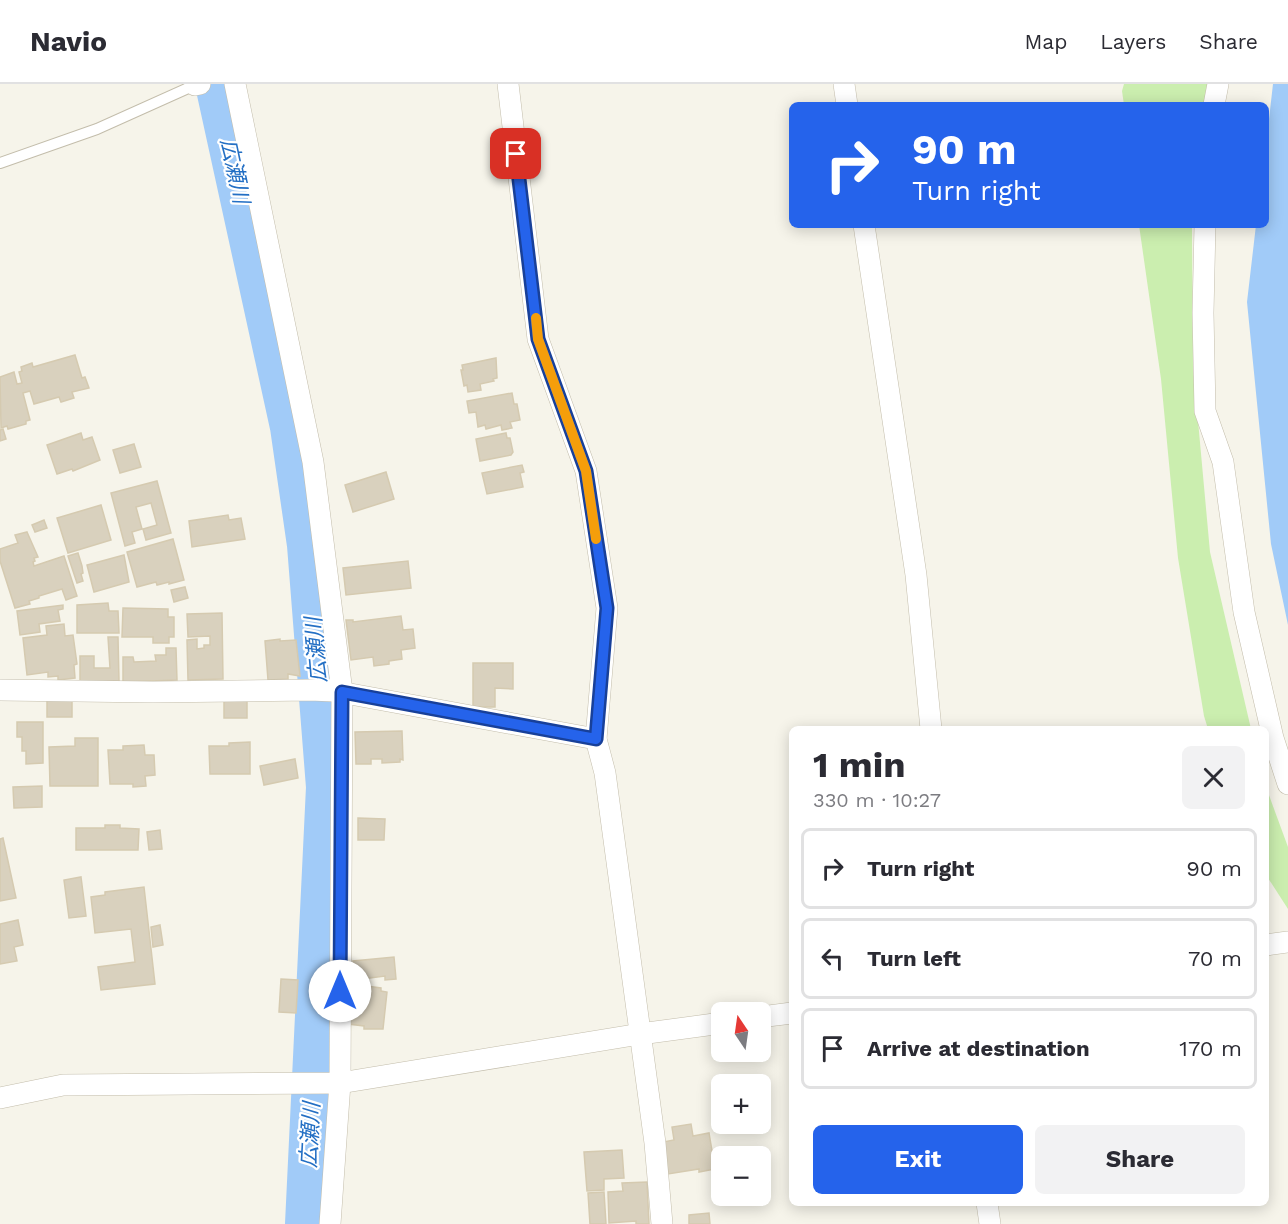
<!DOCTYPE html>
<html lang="en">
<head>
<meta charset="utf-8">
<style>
	body { margin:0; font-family:"Work Sans","Noto Sans JP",sans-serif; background:#f2f2f3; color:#2b2b33; height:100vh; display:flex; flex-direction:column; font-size:22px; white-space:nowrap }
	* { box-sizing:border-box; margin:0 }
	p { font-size:20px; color:#7c7c81 }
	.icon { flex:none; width:33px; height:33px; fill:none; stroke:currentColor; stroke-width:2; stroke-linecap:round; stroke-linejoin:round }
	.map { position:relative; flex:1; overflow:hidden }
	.panel { position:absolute; left:789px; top:642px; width:480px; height:480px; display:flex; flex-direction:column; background:#fff; border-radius:9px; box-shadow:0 3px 15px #0003 }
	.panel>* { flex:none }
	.banner { position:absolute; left:789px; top:18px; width:480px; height:126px; border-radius:9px; box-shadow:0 3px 15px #0003; background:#2563eb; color:#fff; overflow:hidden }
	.needle { width:39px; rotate:347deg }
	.fabs { position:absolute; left:711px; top:918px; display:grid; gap:12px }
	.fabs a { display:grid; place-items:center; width:60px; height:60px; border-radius:9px; background:#fff; box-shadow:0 3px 15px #0003; font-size:30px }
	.pin { position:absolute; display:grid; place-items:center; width:51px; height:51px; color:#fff; margin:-26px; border-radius:12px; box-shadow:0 3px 9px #0006 }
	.me { position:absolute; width:66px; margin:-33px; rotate:0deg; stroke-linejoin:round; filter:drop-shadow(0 0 4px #0008) }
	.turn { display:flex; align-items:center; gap:21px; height:126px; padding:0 24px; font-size:27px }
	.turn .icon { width:78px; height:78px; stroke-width:2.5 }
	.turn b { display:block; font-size:42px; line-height:51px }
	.round { display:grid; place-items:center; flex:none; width:63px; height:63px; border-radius:9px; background:#f2f2f3 }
	.overview { display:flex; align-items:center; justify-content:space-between; height:102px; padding:0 24px }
	h1 { font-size:36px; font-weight:700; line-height:45px }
	.action { display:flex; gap:12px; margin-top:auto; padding:12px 24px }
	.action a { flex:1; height:69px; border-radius:9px; background:#2563eb; color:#fff; font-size:24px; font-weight:700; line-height:69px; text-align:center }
	.action a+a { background:#f2f2f3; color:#2b2b33 }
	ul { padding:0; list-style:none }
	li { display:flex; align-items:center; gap:18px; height:81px; margin:0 12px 9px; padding:0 12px; border:3px solid #e1e1e2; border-radius:9px }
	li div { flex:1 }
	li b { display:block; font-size:22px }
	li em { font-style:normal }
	header { display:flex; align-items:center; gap:36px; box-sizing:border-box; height:84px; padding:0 30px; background:#fff; border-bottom:2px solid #e1e1e2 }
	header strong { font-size:28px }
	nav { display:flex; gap:33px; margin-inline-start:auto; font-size:21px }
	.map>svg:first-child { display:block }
	.green { fill:#cbeeaf }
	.water { fill:#a1cbf8 }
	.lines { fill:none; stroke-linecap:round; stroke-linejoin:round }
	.river { stroke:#a1cbf8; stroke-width:42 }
	.building { fill:#d9d1be; stroke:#d5cab0; stroke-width:1.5 }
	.lane-casing { stroke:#c3bdab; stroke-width:12 }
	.street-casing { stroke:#c3bdab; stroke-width:22 }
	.lane { stroke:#fff; stroke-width:10 }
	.street { stroke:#fff; stroke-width:21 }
	.route-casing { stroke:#184099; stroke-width:15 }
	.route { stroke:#2563eb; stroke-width:10 }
	.slow { stroke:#f59e0b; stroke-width:10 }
	.labels { text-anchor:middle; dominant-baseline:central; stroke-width:4.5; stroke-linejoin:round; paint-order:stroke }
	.water-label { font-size:22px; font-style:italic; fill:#236fc4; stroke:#fff }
</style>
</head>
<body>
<header>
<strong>Navio</strong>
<nav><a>Map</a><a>Layers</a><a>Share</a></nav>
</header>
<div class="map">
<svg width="1288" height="1140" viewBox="0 0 1288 1140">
	<rect width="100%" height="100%" fill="#f6f4ea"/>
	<g class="green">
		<polygon points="1124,0 1209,0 1206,21 1124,21 1122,7"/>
		<polygon points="1139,141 1192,141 1193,282 1210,468 1251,645 1208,645 1204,632 1178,474 1161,295"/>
		<polygon points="1266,703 1288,763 1288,825 1268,794 1266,795"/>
	</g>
	<polygon class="water" points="1273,0 1288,0 1288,541 1271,460 1247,218 1256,141 1266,141 1266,61"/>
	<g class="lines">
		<polyline class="river" points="216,0 291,343 308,461 327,703 306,1140"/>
	</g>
	<g class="building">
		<polygon points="75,271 82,294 85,293 89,304 72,308 74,314 61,318 59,313 34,320 30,307 23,309 30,336 26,337 26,340 8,345 7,342 1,344 0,293 14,288 17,300 22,299 19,288 22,287 21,283 32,279 33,283"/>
		<polygon points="496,274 497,294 493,295 494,297 480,300 481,306 468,308 467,301 464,302 461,286 463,286 462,281"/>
		<polygon points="512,309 514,320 517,320 520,336 510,338 512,344 502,346 501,341 486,345 485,341 478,343 476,328 469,329 467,317"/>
		<polygon points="3,345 6,355 0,357 0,346"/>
		<polygon points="81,349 83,356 92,353 100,376 73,387 72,385 57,390 47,361"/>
		<polygon points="506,349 507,354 510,354 513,368 511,371 480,377 476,355"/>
		<polygon points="134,360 141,383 120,389 113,366"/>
		<polygon points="522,381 524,388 520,389 523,403 487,410 482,389"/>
		<polygon points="386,388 394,415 353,428 345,401"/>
		<polygon points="157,397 171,449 146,456 143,445 157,441 151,419 136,423 142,445 132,448 135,459 125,462 111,409"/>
		<polygon points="101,421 111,456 68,469 57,434"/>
		<polygon points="228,431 229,436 241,434 245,455 192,463 189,437"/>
		<polygon points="44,436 47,444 35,448 32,441"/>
		<polygon points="27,448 38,473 34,474 35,477 33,478 34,482 64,472 77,512 66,516 62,505 39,512 39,514 29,517 30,520 15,524 0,477 0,465 18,459 15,451"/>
		<polygon points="173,455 184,496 169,500 169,498 157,501 156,498 137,503 127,468"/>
		<polygon points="78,469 82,482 83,489 81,490 83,497 77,499 68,472"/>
		<polygon points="124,471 129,498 94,508 87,481"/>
		<polygon points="408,477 411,504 346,511 343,484"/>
		<polygon points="185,503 188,514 174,518 171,506"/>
		<polygon points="108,519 109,527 118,527 119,549 77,549 77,521"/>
		<polygon points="63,521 63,525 58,526 60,537 39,540 40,548 20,551 17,527"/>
		<polygon points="123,524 168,525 168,533 174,533 174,553 169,553 169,559 153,559 153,553 122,553"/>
		<polygon points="222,529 223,595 188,596 187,556 197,555 197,565 204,564 204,561 210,561 210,552 188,553 187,530"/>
		<polygon points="401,532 403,546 413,545 415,564 401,566 402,575 389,577 389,580 374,582 373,573 351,576 346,536 353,536 353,538"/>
		<polygon points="64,540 65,552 73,551 77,580 74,581 75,594 58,596 58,592 48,593 48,588 27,591 23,554 47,551 46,542"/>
		<polygon points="108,553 118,553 119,597 80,598 80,572 94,572 94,584 110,584"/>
		<polygon points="280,555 280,557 296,556 300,592 288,590 288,595 268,596 265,557"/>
		<polygon points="166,564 176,564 177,596 123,598 123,573 133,573 134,578 156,577 155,571 166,571"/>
		<polygon points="473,579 513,579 513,605 495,604 495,623 473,623"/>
		<rect x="224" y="611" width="23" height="23"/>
		<rect x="47" y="612" width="25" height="21"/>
		<polygon points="17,638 43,638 43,679 26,680 26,667 22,667 22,653 17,653"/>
		<polygon points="402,647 403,676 400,675 400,678 382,679 382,675 371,675 371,680 356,680 355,648"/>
		<polygon points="75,654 98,654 98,702 50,702 49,663 75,662"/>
		<polygon points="250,658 250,690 210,690 209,662 229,662 229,659"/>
		<polygon points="144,661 145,671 154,671 155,691 145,692 146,702 133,703 133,700 110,700 108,666 123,666 123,662"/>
		<polygon points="295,675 298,694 264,701 260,682"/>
		<polygon points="42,702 42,723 14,724 13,703"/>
		<polygon points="358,734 385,735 384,756 358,756"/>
		<polygon points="105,741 120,741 120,744 139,745 138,766 76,766 76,744 105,744"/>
		<polygon points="160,746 162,765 149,766 147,748"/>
		<polygon points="3,754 16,814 0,817 0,755"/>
		<polygon points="81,793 86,832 69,834 64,796"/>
		<polygon points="144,803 155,900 101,906 98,883 135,878 131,845 95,849 91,813 105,811 105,808"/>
		<polygon points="18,836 23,861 14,863 17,877 0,880 0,840"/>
		<polygon points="160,841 163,861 153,863 151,843"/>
		<polygon points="394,873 396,895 385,896 385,892 355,896 353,877"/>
		<polygon points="281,895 298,896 296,929 279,928"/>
		<polygon points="352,899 357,900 356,906 367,907 367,902 381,904 381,907 387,908 383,945 364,945 364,942 348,940"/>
		<polygon points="691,1040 693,1052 709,1049 715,1085 699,1088 699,1085 668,1090 663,1058 674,1056 672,1043"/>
		<polygon points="622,1066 624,1094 604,1095 604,1106 587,1107 584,1068"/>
		<polygon points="647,1098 649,1140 636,1140 636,1137 609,1139 608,1108 623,1107 622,1099"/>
		<polygon points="604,1108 606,1140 590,1140 588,1109"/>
		<polygon points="709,1129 710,1140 689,1140 689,1131"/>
	</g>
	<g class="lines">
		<defs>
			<polyline id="lane" points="0,79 97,45 195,1"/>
			<g id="street">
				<polyline points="235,0 313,378 342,608 340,999 330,1140"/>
				<polyline points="508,0 538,255 586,387 607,524 596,655 605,689 655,1059 662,1140"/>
				<polyline points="844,0 847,21"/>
				<polyline points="195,1 200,0"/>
				<polyline points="1214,21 1218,0"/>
				<polyline points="864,141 916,491 931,645"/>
				<polyline points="1205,141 1203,229 1205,327 1223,378 1244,528 1273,654 1288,700"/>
				<polyline points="0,606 153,608 310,606 334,607 596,655"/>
				<polyline points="1266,861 1288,858"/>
				<polyline points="760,933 792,929"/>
				<polyline points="0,1014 63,1001 340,999 640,950 722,939"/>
				<polyline points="987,1119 990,1140"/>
			</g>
		</defs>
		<use href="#lane" class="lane-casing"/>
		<use href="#street" class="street-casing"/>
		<use href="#lane" class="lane"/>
		<use href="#street" class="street"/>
	</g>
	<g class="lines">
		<defs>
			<polyline id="route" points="340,907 342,608 596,655 607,524 586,387 538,255 516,70"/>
		</defs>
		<use href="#route" class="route-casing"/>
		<use href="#route" class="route"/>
		<polyline class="slow" points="536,234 538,255 586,387 596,455"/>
	</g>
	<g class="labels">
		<g class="water-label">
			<text transform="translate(235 87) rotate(78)">広瀬川</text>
			<text transform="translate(316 566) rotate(-95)">広瀬川</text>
			<text transform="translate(310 1051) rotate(-87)">広瀬川</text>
		</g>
	</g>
</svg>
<div class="fabs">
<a><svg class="needle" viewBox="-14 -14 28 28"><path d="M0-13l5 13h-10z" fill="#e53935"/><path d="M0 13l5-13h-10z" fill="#7c7c81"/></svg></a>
<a>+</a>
<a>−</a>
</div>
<div class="pin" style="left:516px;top:70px;background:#d93025"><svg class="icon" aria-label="arrive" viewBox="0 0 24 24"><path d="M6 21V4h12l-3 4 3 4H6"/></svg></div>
<svg class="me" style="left:340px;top:907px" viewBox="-20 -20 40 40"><circle r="19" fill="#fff"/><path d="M0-13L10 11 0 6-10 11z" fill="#2563eb"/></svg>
<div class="banner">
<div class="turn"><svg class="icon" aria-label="right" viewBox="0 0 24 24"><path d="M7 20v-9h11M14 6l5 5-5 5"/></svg><div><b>90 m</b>Turn right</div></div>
</div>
<section class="panel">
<div class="overview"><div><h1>1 min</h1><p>330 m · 10:27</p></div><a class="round"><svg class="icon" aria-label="close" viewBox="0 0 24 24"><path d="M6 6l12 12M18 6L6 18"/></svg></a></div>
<ul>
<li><svg class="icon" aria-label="right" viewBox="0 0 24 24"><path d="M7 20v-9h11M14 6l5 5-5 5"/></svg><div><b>Turn right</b></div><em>90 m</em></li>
<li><svg class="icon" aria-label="left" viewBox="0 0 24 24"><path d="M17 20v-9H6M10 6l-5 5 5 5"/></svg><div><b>Turn left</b></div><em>70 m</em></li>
<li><svg class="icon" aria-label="arrive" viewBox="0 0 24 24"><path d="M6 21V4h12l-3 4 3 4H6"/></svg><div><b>Arrive at destination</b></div><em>170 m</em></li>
</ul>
<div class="action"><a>Exit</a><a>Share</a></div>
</section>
</div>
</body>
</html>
